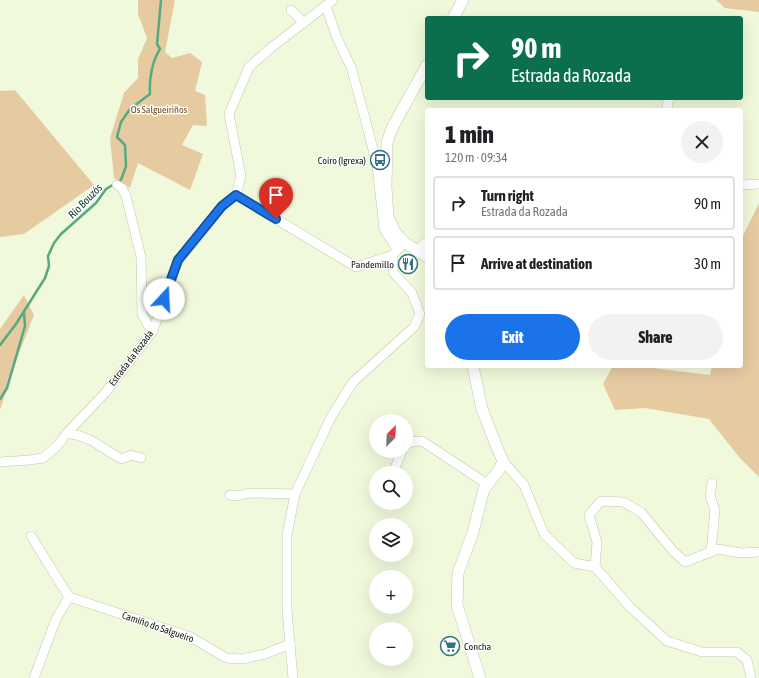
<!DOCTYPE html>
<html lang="en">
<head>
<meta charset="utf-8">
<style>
	body { margin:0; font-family:"Asap Condensed",sans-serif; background:#f2f2f2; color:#202124; height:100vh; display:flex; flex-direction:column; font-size:15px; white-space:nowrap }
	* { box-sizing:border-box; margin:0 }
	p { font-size:13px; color:#757577 }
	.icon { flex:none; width:22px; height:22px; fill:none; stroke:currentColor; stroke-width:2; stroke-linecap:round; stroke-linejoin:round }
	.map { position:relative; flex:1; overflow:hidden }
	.panel { position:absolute; left:425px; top:108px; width:318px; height:260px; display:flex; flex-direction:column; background:#fff; border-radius:4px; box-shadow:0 4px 16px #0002 }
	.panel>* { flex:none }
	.guide { position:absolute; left:425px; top:16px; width:318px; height:84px; border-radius:4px; box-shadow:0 4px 16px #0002; background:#0b6e4f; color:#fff; overflow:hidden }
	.needle { width:26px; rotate:24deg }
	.tools { position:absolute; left:369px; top:414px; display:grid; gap:8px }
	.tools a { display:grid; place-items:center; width:44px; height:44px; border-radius:50%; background:#fff; box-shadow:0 4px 16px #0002; font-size:20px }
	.pin { position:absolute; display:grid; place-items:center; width:34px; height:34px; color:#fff; margin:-41px -17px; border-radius:50% 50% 50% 0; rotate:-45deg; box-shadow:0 0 4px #0007 }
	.pin .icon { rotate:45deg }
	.me { position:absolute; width:44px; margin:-22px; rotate:20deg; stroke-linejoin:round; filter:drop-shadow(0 0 3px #0008) }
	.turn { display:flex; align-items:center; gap:14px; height:84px; padding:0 20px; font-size:18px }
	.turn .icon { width:52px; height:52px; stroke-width:2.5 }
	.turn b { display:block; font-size:28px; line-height:34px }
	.round { display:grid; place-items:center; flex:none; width:42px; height:42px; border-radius:21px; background:#f2f2f2 }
	.summary { display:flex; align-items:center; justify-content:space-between; height:68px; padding:0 20px }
	h1 { font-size:24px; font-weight:800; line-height:30px }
	.action { display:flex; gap:8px; margin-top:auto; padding:8px 20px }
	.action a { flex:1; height:46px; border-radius:24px; background:#1a73e8; color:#fff; font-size:16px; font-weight:800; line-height:46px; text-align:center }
	.action a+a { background:#f2f2f2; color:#202124 }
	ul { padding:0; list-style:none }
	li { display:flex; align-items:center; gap:12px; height:54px; margin:0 8px 6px; padding:0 12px; border:2px solid #e0e0e0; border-radius:4px }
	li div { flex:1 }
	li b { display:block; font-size:15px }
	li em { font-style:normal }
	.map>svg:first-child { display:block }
	.green { fill:#e6cba1 }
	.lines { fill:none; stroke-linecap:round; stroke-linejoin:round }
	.stream { stroke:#57a982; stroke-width:2.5 }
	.minor-casing { stroke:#c0c8ac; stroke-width:10 }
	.tertiary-casing { stroke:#c0c8ac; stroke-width:12 }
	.minor { stroke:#fff; stroke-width:9 }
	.tertiary { stroke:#fff; stroke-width:11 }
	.route-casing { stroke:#114b97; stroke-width:10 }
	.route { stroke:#1a73e8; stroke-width:7 }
	.labels { text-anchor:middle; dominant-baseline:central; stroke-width:3; stroke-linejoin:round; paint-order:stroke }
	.park-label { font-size:10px; fill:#6a4d18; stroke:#fff }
	.poi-label { font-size:10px; fill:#15180e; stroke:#fff; text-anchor:end }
	.street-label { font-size:10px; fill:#15180e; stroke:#fff }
	.water-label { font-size:11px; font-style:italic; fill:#163b2a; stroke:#fff }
</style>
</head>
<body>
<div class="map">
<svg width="759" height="678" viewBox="0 0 759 678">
	<rect width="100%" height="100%" fill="#f1f9dc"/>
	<g class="green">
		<polygon points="138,0 175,0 165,52 172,58 190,53 202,62 195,91 205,95 207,126 193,125 182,145 203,154 190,190 138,163 130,188 114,178 110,138 124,93 138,78 138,59 147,38 138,14"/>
		<polygon points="716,0 759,0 759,12 725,8"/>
		<polygon points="15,90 94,185 24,234 0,237 0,91"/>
		<polygon points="759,203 759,477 739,457 709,419 645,408 615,410 603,384 613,366 637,366 710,375 712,366 741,366 741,240"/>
		<polygon points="24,295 34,315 18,356 0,410 0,329"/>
	</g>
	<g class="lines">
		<g class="stream">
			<path d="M 0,345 L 16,324 L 45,278 L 49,266 L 48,256 L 54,243 L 61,234 L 96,203 L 106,189 L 121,180 L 126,166 L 125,145 L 117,137 L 121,122 L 130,109 L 150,94 C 149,80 152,61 160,49 L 157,44 L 161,0"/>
			<polyline points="0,399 7,388 25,326 24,313"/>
		</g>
		<defs>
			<g id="minor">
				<polyline points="326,6 337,38 351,67 365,118 377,165 384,229 395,246 399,248"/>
				<polyline points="291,10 304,23"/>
				<polyline points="668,110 667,104 670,98"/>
				<polyline points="117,185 122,188 126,196 141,257 142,314 152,332"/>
				<polyline points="741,185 759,184"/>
				<polyline points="236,195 241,176 229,114 249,67 272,47 333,0"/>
				<polyline points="418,250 427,241"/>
				<path d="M 67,433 C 77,435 86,437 94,442 C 104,448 112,454 122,459 L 131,455 L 141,458"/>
				<path d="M 406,445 C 411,441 416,441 422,441 L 487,484"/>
				<polyline points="503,461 524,485 544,534 574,563 595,567 630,607 667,641 702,652 737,652 747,660 751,678"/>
				<polyline points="0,462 30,460 43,458 57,446 67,433 106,392 152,332 155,325 178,260 194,242 222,206 236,195 356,267 393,255 404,242"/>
				<polyline points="393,473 402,451"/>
				<polyline points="230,495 237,496 249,493 295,494"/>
				<polyline points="31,536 69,597"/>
				<polyline points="711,552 715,510 710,496 712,483"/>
				<polyline points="595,567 597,542 589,515 601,501 623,502 641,512 673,551 685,562 718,549 741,553 759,552"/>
				<polyline points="69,597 191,637 226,658 242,659 265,654 290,644"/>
				<polyline points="34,678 56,619 69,597"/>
				<polyline points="293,678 287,610 287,535 295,494 331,417 353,382 414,327 420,314 412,293 393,272 393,255"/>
			</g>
			<g id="tertiary">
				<polyline points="453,18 463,0"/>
				<polyline points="427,65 392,128 387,143 386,187 388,217 395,232 404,242 427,257"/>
				<polyline points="473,366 482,409 498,450 503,461 499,470 484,489 473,532 458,573 457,605 480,678"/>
			</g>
		</defs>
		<use href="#minor" class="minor-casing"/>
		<use href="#tertiary" class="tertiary-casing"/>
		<use href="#minor" class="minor"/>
		<use href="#tertiary" class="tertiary"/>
	</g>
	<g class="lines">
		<defs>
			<polyline id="route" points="164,299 178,260 222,206 236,195 276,219"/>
		</defs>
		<use href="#route" class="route-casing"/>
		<use href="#route" class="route"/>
	</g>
	<defs>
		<symbol id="bus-ring" viewBox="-11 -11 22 22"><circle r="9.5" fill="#fff" stroke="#327186" stroke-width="1.5"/><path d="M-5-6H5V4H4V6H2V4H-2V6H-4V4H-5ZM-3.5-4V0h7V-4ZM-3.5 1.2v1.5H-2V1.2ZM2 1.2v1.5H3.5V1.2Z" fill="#327186"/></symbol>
		<symbol id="restaurant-ring" viewBox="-11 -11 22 22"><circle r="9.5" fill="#fff" stroke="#327186" stroke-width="1.5"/><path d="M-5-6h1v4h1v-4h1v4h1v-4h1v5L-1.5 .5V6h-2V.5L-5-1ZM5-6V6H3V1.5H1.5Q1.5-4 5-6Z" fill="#327186"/></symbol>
		<symbol id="supermarket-ring" viewBox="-11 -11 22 22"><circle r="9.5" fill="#fff" stroke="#327186" stroke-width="1.5"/><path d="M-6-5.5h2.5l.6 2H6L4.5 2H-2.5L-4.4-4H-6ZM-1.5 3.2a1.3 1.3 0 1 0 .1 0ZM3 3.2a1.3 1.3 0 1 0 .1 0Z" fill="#327186"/></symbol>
	</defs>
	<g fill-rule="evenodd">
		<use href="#bus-ring" x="369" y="149" width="22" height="22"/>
		<use href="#restaurant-ring" x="397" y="253" width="22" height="22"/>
		<use href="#supermarket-ring" x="439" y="635" width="22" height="22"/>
	</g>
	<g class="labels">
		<g class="park-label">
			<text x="159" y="109">Os Salgueiriños</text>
		</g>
		<g class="poi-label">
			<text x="366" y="160">Coiro (Igrexa)</text>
			<text x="394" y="264">Pandemillo</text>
			<text x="464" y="646" text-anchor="start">Concha</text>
		</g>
		<g class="street-label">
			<text transform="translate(131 358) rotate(-53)">Estrada da Rozada</text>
			<text transform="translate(158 627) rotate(19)">Camiño do Salgueiro</text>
		</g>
		<g class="water-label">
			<text transform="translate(85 201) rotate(-46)">Río Bouzós</text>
		</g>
	</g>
</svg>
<div class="tools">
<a><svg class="needle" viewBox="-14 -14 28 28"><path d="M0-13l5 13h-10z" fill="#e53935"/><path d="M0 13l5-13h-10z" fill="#757577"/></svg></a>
<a><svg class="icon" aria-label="search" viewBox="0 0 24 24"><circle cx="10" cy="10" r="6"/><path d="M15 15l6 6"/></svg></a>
<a><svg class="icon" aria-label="layers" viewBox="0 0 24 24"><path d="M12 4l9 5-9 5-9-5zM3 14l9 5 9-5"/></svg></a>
<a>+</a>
<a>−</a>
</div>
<div class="pin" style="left:276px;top:219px;background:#d93025"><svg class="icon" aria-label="arrive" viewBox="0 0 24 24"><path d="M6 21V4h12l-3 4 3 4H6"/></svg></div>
<svg class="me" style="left:164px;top:299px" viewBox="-20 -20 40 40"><circle r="19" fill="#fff"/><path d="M0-13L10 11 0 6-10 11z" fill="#1a73e8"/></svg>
<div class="guide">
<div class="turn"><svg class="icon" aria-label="right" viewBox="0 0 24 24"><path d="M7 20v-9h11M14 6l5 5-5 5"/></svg><div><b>90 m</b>Estrada da Rozada</div></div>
</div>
<section class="panel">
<div class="summary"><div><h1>1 min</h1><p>120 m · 09:34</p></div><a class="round"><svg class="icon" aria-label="close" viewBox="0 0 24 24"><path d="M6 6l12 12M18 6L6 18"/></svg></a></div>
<ul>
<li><svg class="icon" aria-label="right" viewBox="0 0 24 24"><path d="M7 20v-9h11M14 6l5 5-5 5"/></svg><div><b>Turn right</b><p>Estrada da Rozada</p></div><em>90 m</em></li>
<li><svg class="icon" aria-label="arrive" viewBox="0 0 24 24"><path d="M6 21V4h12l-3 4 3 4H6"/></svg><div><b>Arrive at destination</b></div><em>30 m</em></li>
</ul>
<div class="action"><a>Exit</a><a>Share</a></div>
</section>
</div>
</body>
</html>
